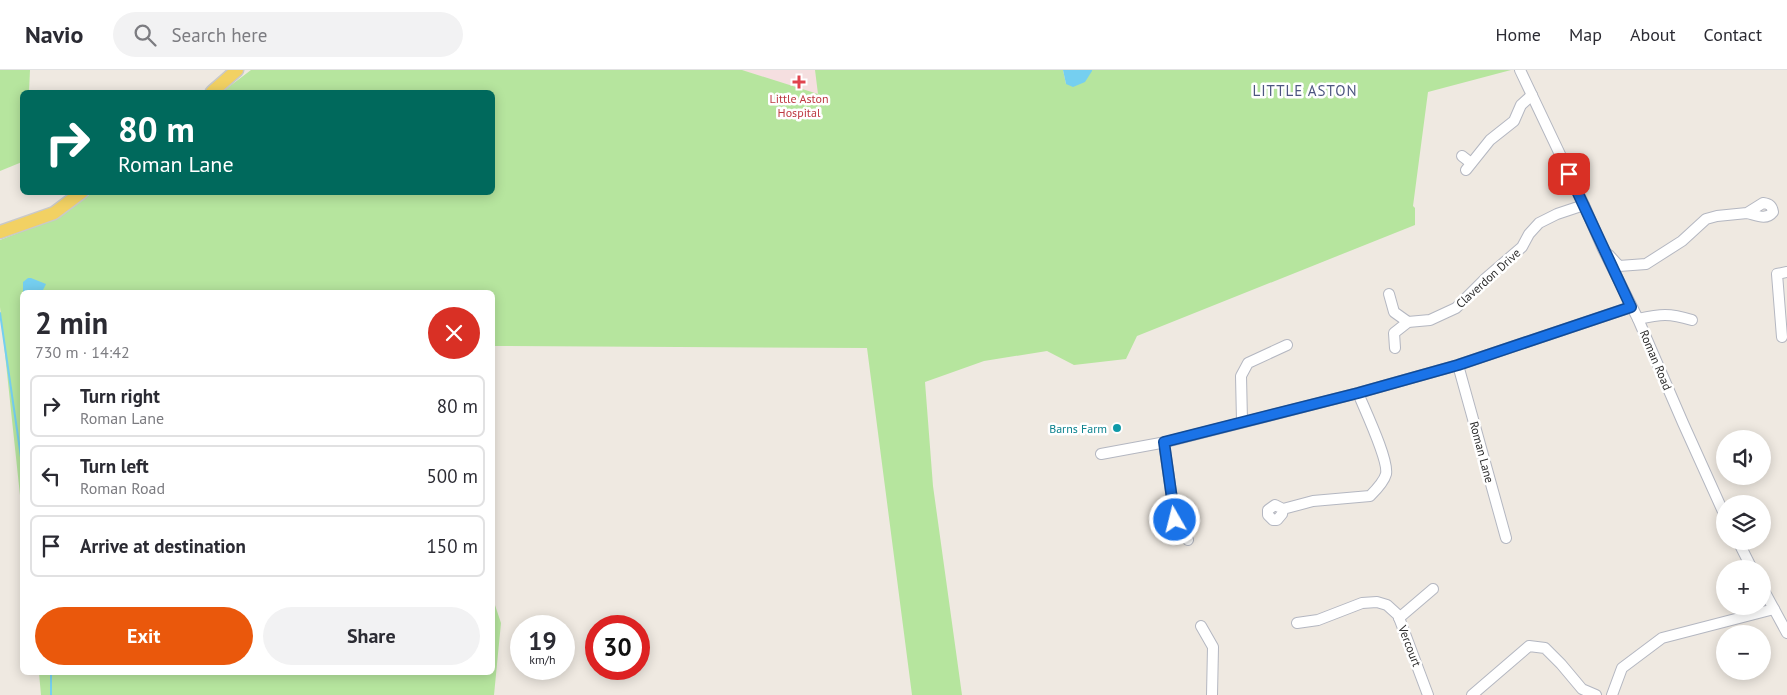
<!DOCTYPE html>
<html lang="en">
<head>
<meta charset="utf-8">
<style>
	body { margin:0; font-family:"PT Sans",sans-serif; background:#f2f2f3; color:#2b2b33; height:100vh; display:flex; flex-direction:column; font-size:19px; white-space:nowrap }
	* { box-sizing:border-box; margin:0 }
	p { font-size:16px; color:#7c7c81 }
	.icon { flex:none; width:28px; height:28px; fill:none; stroke:currentColor; stroke-width:2; stroke-linecap:round; stroke-linejoin:round }
	.map { position:relative; flex:1; overflow:hidden }
	.sheet { position:absolute; left:20px; top:220px; width:475px; height:385px; display:flex; flex-direction:column; background:#fff; border-radius:8px; box-shadow:0 2px 12px #0003 }
	.sheet>* { flex:none }
	.guide { position:absolute; left:20px; top:20px; width:475px; height:105px; border-radius:8px; box-shadow:0 2px 12px #0003; background:#00695c; color:#fff; overflow:hidden }
	.controls { position:absolute; left:1716px; top:360px; display:grid; gap:10px }
	.controls a { display:grid; place-items:center; width:55px; height:55px; border-radius:50%; background:#fff; box-shadow:0 2px 12px #0003; font-size:25px }
	.speed { position:absolute; left:510px; top:545px; display:flex; gap:10px; font-size:25px; font-weight:700; text-align:center }
	.speed>* { display:grid; place-content:center; width:65px; height:65px; border-radius:50%; background:#fff; box-shadow:0 2px 12px #0003; line-height:1 }
	.speed small { font-size:12px; font-weight:400 }
	.speed .limit { border:8px solid #d22; background:#fff; color:#111 }
	.pin { position:absolute; display:grid; place-items:center; width:42px; height:42px; color:#fff; margin:-21px; border-radius:10px; box-shadow:0 2px 8px #0006 }
	.me { position:absolute; width:55px; margin:-28px; rotate:352deg; stroke-linejoin:round; filter:drop-shadow(0 0 4px #0008) }
	.turn { display:flex; align-items:center; gap:18px; height:105px; padding:0 15px; font-size:22px }
	.turn .icon { width:65px; height:65px; stroke-width:2.5 }
	.turn b { display:block; font-size:35px; line-height:42px }
	.round { display:grid; place-items:center; flex:none; width:52px; height:52px; border-radius:26px; background:#f2f2f3 }
	.summary { display:flex; align-items:center; justify-content:space-between; height:85px; padding:0 15px }
	h1 { font-size:30px; font-weight:800; line-height:38px }
	.primary-button { display:flex; gap:10px; margin-top:auto; padding:10px 15px }
	.primary-button a { flex:1; height:58px; border-radius:30px; background:#ea580c; color:#fff; font-size:20px; font-weight:800; line-height:58px; text-align:center }
	.primary-button a+a { background:#f2f2f3; color:#2b2b33 }
	ul { padding:0; list-style:none }
	li { display:flex; align-items:center; gap:15px; height:62px; margin:0 10px 8px; padding:0 5px; border:2px solid #e1e1e2; border-radius:8px }
	li div { flex:1 }
	li b { display:block; font-size:19px }
	li em { font-style:normal }
	header { display:flex; align-items:center; gap:30px; box-sizing:border-box; height:70px; padding:0 25px; background:#fff; border-bottom:1px solid #e1e1e2 }
	header strong { font-size:24px }
	nav { display:flex; gap:28px; margin-inline-start:auto; font-size:18px }
	.search { width:350px; height:45px; background:#f2f2f3; display:flex; align-items:center; gap:12px; box-sizing:border-box; padding:0 18px; border-radius:28px; color:#7c7c81; font-size:19px }
	.map>svg:first-child { display:block }
	.medical { fill:#f5dfe0 }
	.green { fill:#b6e59e }
	.water { fill:#75cff0 }
	.lines { fill:none; stroke-linecap:round; stroke-linejoin:round }
	.stream { stroke:#75cff0; stroke-width:2 }
	.minor-casing { stroke:#b4b7c1; stroke-width:12 }
	.major-casing { stroke:#c9c9c9; stroke-width:15 }
	.minor { stroke:#fff; stroke-width:10 }
	.major { stroke:#f2d163; stroke-width:12 }
	.route-casing { stroke:#114b97; stroke-width:12 }
	.route { stroke:#1a73e8; stroke-width:9 }
	.health-dot { fill:#e0444e; stroke:#fff; stroke-width:2 }
	.culture-dot { fill:#0f9aa8; stroke:#fff; stroke-width:2 }
	.labels { text-anchor:middle; dominant-baseline:central; stroke-width:5; stroke-linejoin:round; paint-order:stroke }
	.health-label { font-size:12px; fill:#be3a42; stroke:#fff }
	.street-label { font-size:12px; fill:#2e2e2e; stroke:#fff }
	.culture-label { font-size:12px; fill:#0d838f; stroke:#fff; text-anchor:end }
	.quarter-label { font-size:15px; letter-spacing:1px; fill:#4d5680; stroke:#fff }
</style>
</head>
<body>
<header>
<strong>Navio</strong>
<div class="search"><svg class="icon" aria-label="search" viewBox="0 0 24 24"><circle cx="10" cy="10" r="6"/><path d="M15 15l6 6"/></svg>Search here</div>
<nav><a>Home</a><a>Map</a><a>About</a><a>Contact</a></nav>
</header>
<div class="map">
<svg width="1787" height="625" viewBox="0 0 1787 625">
	<rect width="100%" height="100%" fill="#efe9e1"/>
	<polygon class="medical" points="742,0 815,0 819,25"/>
	<g class="green">
		<polygon points="0,0 30,0 29,22 22,22 22,92 0,101"/>
		<polygon points="251,0 742,0 818,24 815,0 1063,0 1066,14 1092,0 1511,0 1428,22 1413,136 1415,138 1415,155 1137,266 1126,289 1074,295 1047,281 984,291 925,312 933,416 962,625 912,625 867,278 493,276 492,222 22,222 22,444 0,237 0,170 59,147 92,123 492,122 492,22 222,22"/>
		<polygon points="493,529 501,553 494,625 41,625 39,603 492,602"/>
	</g>
	<g class="water">
		<polygon points="1063,0 1092,0 1092,1 1085,12 1073,17 1066,14"/>
		<polygon points="28,208 31,208 46,214 42,222 23,222 23,212"/>
	</g>
	<g class="lines">
		<g class="stream">
			<polyline points="0,243 22,394"/>
			<polyline points="51,602 51,625"/>
		</g>
		<defs>
			<g id="minor">
				<polyline points="1520,0 1584,135 1603,179 1638,249 1683,353 1725,446"/>
				<polyline points="1462,86 1471,93"/>
				<polyline points="1466,100 1490,70 1514,51 1521,35 1532,25"/>
				<path d="M 1609,185 L 1619,196 L 1646,194 L 1682,171 L 1706,149 L 1717,146 L 1747,143 L 1763,133 C 1770,134 1772,136 1773,142 C 1766,151 1756,145 1747,143"/>
				<polyline points="1389,224 1394,242 1408,252"/>
				<path d="M 1638,249 C 1661,244 1669,243 1692,250"/>
				<polyline points="1782,267 1777,204 1787,202"/>
				<polyline points="1395,278 1394,263 1408,252 1430,250 1456,238 1486,208 1522,177 1529,164 1539,153 1557,144 1584,135"/>
				<polyline points="1458,295 1506,468"/>
				<polyline points="1242,351 1241,306 1248,293 1287,275"/>
				<polyline points="1164,373 1175,450 1188,470"/>
				<polyline points="1101,384 1166,372 1358,323 1458,295 1631,237"/>
				<path d="M 1283,439 L 1282,444 L 1277,450 L 1273,450 L 1268,445 L 1268,440 L 1275,435 L 1283,439 L 1313,431 L 1370,426 C 1376,420 1384,412 1386,404 C 1389,390 1364,338 1358,323"/>
				<polyline points="1738,471 1752,499"/>
				<polyline points="1762,517 1787,563"/>
				<polyline points="1399,548 1433,519"/>
				<polyline points="1297,553 1318,550 1362,533 1377,532 1387,535 1398,545 1428,625"/>
				<polyline points="1201,556 1213,577 1212,625"/>
				<polyline points="1472,625 1529,576 1545,578 1561,594 1582,619 1596,625"/>
				<polyline points="1612,625 1622,598 1662,568 1774,539"/>
			</g>
			<g id="major">
				<polyline points="212,22 237,0"/>
				<polyline points="0,162 54,143 82,122"/>
			</g>
		</defs>
		<use href="#minor" class="minor-casing"/>
		<use href="#major" class="major-casing"/>
		<use href="#minor" class="minor"/>
		<use href="#major" class="major"/>
	</g>
	<g class="lines">
		<defs>
			<polyline id="route" points="1175,450 1164,372 1358,323 1458,295 1631,237 1569,104"/>
		</defs>
		<use href="#route" class="route-casing"/>
		<use href="#route" class="route"/>
	</g>
	<path class="health-dot" d="M796.5 4.5h5v5h5v5h-5v5h-5v-5h-5v-5h5z"/>
	<circle class="culture-dot" cx="1117" cy="358" r="5"/>
	<g class="labels">
		<g class="health-label">
			<text x="799" y="28">Little Aston<tspan x="799" dy="14">Hospital</tspan></text>
		</g>
		<g class="street-label">
			<text transform="translate(1488 208) rotate(-42)">Claverdon Drive</text>
			<text transform="translate(1656 290) rotate(67)">Roman Road</text>
			<text transform="translate(1482 382) rotate(75)">Roman Lane</text>
			<text transform="translate(1410 576) rotate(69)">Vercourt</text>
		</g>
		<g class="culture-label">
			<text x="1107" y="358">Barns Farm</text>
		</g>
		<g class="quarter-label">
			<text x="1305" y="20">LITTLE ASTON</text>
		</g>
	</g>
</svg>
<div class="controls">
<a><svg class="icon" aria-label="sound" viewBox="0 0 24 24"><path d="M4 9h4l5-4v14l-5-4H4zM17 9q2 3 0 6"/></svg></a>
<a><svg class="icon" aria-label="layers" viewBox="0 0 24 24"><path d="M12 4l9 5-9 5-9-5zM3 14l9 5 9-5"/></svg></a>
<a>+</a>
<a>−</a>
</div>
<div class="speed"><div>19<small>km/h</small></div><div class="limit">30</div></div>
<div class="pin" style="left:1569px;top:104px;background:#d93025"><svg class="icon" aria-label="arrive" viewBox="0 0 24 24"><path d="M6 21V4h12l-3 4 3 4H6"/></svg></div>
<svg class="me" style="left:1175px;top:450px" viewBox="-20 -20 40 40"><circle r="17" fill="#1a73e8" stroke="#fff" stroke-width="3"/><path d="M0-11L8 9 0 5-8 9z" fill="#fff"/></svg>
<div class="guide">
<div class="turn"><svg class="icon" aria-label="right" viewBox="0 0 24 24"><path d="M7 20v-9h11M14 6l5 5-5 5"/></svg><div><b>80 m</b>Roman Lane</div></div>
</div>
<section class="sheet">
<div class="summary"><div><h1>2 min</h1><p>730 m · 14:42</p></div><a class="round" style="background:#d93025;color:#fff"><svg class="icon" aria-label="close" viewBox="0 0 24 24"><path d="M6 6l12 12M18 6L6 18"/></svg></a></div>
<ul>
<li><svg class="icon" aria-label="right" viewBox="0 0 24 24"><path d="M7 20v-9h11M14 6l5 5-5 5"/></svg><div><b>Turn right</b><p>Roman Lane</p></div><em>80 m</em></li>
<li><svg class="icon" aria-label="left" viewBox="0 0 24 24"><path d="M17 20v-9H6M10 6l-5 5 5 5"/></svg><div><b>Turn left</b><p>Roman Road</p></div><em>500 m</em></li>
<li><svg class="icon" aria-label="arrive" viewBox="0 0 24 24"><path d="M6 21V4h12l-3 4 3 4H6"/></svg><div><b>Arrive at destination</b></div><em>150 m</em></li>
</ul>
<div class="primary-button"><a>Exit</a><a>Share</a></div>
</section>
</div>
</body>
</html>
